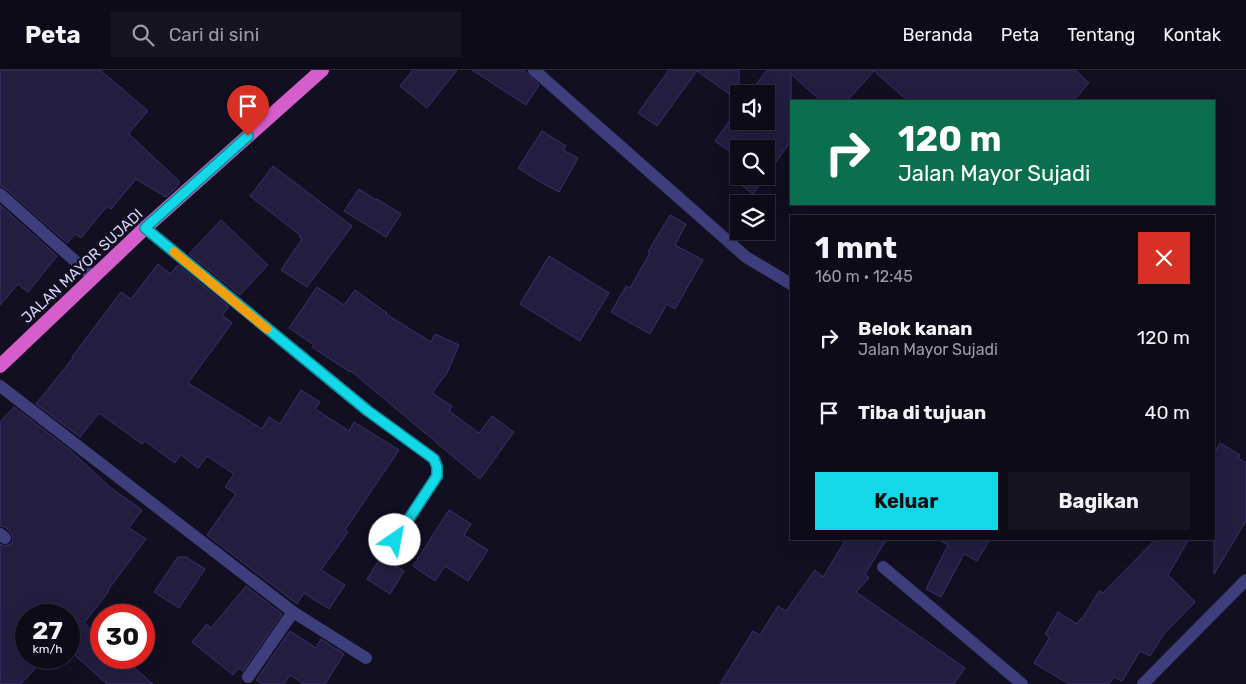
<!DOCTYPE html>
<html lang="id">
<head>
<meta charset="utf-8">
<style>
	body { margin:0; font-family:Rubik,sans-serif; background:#171422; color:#f1f3f6; height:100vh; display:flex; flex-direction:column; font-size:19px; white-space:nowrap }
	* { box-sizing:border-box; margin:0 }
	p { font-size:16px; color:#9b9ba2 }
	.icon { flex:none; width:28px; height:28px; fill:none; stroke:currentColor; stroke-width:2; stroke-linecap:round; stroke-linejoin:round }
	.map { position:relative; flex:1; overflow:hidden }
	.sheet { position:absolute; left:790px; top:145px; width:425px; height:325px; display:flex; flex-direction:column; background:#0e0b19; border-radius:0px; box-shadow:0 5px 20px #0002,0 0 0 1px #2e2b38 }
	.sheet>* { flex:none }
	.guide { position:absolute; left:790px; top:30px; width:425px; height:105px; border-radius:0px; box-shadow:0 5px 20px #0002,0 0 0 1px #2e2b38; background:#0b6e4f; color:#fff; overflow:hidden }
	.fabs { position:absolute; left:730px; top:15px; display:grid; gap:10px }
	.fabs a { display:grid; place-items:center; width:45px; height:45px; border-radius:0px; background:#0e0b19; box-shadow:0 5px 20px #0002,0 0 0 1px #2e2b38; font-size:25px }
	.speed { position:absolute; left:15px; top:534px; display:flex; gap:10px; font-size:25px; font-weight:700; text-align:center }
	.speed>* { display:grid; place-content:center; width:65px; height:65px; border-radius:50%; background:#0e0b19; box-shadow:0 5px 20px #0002,0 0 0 1px #2e2b38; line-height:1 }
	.speed small { font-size:12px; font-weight:400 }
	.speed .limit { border:8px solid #d22; background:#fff; color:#111 }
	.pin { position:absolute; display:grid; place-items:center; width:42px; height:42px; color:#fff; margin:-51px -21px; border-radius:50% 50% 50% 0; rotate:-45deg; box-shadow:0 0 5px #0007 }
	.pin .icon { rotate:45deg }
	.me { position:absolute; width:55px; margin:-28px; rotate:33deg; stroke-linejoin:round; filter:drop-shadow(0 0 4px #0008) }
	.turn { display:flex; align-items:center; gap:18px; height:105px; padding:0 25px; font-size:22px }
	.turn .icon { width:65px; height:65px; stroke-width:2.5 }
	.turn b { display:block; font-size:35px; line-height:42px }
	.round { display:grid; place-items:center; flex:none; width:52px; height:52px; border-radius:0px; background:#171422 }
	.headline { display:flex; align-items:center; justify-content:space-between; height:85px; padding:0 25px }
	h1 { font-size:30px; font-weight:700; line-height:38px }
	.button { display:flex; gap:10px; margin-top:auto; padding:10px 25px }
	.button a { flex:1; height:58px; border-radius:0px; background:#13d8e7; color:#111; font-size:20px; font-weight:700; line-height:58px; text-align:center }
	.button a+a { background:#171422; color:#f1f3f6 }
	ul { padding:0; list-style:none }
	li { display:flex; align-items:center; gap:15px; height:75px; padding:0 25px }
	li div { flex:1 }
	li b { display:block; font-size:19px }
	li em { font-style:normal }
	header { display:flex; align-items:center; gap:30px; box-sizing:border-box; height:70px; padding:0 25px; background:#0e0b19; border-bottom:1px solid #2e2b38 }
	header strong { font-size:24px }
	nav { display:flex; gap:28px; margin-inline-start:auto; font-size:18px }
	.search { width:350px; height:45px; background:#171422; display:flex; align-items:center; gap:12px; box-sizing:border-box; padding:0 18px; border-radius:0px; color:#9b9ba2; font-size:19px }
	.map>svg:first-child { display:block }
	.building { fill:#231d40; stroke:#3b316a }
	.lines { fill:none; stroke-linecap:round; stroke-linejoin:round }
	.service { stroke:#3f3e7c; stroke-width:12 }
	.minor { stroke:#3f3e7c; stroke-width:12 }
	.trunk { stroke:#d55ecc; stroke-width:14 }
	.route-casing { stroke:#0c8c96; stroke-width:12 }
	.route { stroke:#13d8e7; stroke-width:9 }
	.slow { stroke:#f59e0b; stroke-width:9 }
	.labels { text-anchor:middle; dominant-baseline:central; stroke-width:5; stroke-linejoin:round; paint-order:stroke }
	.street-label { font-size:15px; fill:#d6d3fb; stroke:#120f21 }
</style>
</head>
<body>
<header>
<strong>Peta</strong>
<div class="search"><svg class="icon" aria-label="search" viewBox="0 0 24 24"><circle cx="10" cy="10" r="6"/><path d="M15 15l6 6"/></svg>Cari di sini</div>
<nav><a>Beranda</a><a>Peta</a><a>Tentang</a><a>Kontak</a></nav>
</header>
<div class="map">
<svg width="1246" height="614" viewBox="0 0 1246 614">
	<rect width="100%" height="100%" fill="#120f21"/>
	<g class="building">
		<polygon points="0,0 100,0 148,41 129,63 129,64 180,112 175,119 166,127 136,109 111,139 107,136 81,168 75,164 67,173 5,118 0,116"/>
		<polygon points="413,0 457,0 427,38 400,16"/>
		<polygon points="472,0 524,0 539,15 526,35"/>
		<polygon points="669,0 739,0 739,31 697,1 657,56 638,43"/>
		<polygon points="767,0 1075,0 1089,13 1073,31 908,31 874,1 847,31 821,31 791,4 791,71 766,106 766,79 739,79 739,88 715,71 739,38 739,51 766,51 766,24 749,24"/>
		<polygon points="542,61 566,76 563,80 578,88 559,122 542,113 518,98"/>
		<polygon points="273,96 352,156 307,217 281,200 302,169 299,167 301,166 250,126"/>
		<polygon points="739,106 766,106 753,124 736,111"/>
		<polygon points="359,119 376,130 377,129 401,144 386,167 344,141"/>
		<polygon points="0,135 57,186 28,222 18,214 0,235"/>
		<polygon points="670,145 686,154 675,175 703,190 675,239 667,234 650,264 611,242 626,216 630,218 650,183 648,182"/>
		<polygon points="221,150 268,195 240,225 189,184"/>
		<polygon points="549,186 609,223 580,271 520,234"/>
		<polygon points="158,194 170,204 178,195 229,237 222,245 232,253 188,313 262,359 269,347 280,354 301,320 320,332 315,339 349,361 354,352 399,380 345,460 348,462 321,500 345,515 329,539 304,523 297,534 207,465 236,424 225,417 234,404 207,386 198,398 181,385 175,393 145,371 142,374 99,343 80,367 36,334 73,288 72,287 121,222 131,229"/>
		<polygon points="317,217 344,235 355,220 387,243 386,244 431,272 435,264 459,275 447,303 432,323 452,336 449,341 479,363 492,346 514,362 480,409 351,301 350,302 312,277 314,275 289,258"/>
		<polygon points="14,337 70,380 111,418 142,440 129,458 146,469 108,520 109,521 84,553 101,568 101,588 123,588 153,614 107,614 69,580 69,545 26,545 26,588 44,588 21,614 0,614 0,474 4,476 8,475 12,473 13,469 12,465 10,462 5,457 0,456 0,352"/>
		<polygon points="1220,373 1240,385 1238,388 1246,393 1246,451 1214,504 1214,384"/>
		<polygon points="449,440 471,454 464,465 488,480 468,511 445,496 435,511 413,496"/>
		<polygon points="846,469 887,469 865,504 869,508 856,522 965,598 954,614 720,614 753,561 760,565 778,536 786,541 815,500 823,507"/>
		<polygon points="937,469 990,469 977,491 964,484 941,527 926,519 948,475"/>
		<polygon points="1156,469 1189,469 1168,505 1195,532 1163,565 1150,586 1140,581 1122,611 1114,607 1109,614 1069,614 1034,593 1050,567 1045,564 1058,542 1077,554 1081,548 1082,549 1099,521 1103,523"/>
		<polygon points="178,487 186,487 205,499 179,538 154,522"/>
		<polygon points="381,487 404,501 390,524 367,509"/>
		<polygon points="246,516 282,544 243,601 239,598 233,605 192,572 207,554 211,558"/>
		<polygon points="290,561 316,578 321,569 344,584 325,614 304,614 290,605 284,614 263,614 256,610"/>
	</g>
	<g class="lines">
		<polyline class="service" points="248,607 293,542"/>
		<g class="minor">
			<polyline points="534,0 746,187 791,214"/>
			<polyline points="0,124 93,207"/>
			<polyline points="145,158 368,341 434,389 437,397 437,406 395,470"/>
			<polyline points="0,316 293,542 366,588"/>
			<polyline points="0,464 5,468"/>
			<polyline points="883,497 1022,614"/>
			<polyline points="1143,614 1246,510"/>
		</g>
		<polyline class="trunk" points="0,296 145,158 322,0"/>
	</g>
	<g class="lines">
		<defs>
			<polyline id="route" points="248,66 145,158 368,341 434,389 437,397 437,406 395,470"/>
		</defs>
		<use href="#route" class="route-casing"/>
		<use href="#route" class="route"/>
		<polyline class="slow" points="174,182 267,259"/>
	</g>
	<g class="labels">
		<g class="street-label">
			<text transform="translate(82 196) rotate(-43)">JALAN MAYOR SUJADI</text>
		</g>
	</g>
</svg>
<div class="fabs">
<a><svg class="icon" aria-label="sound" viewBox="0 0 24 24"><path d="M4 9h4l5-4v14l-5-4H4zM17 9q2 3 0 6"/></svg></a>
<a><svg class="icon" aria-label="search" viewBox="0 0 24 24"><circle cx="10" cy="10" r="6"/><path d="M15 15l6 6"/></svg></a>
<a><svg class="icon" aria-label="layers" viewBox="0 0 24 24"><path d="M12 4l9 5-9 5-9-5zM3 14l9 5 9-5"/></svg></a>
</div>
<div class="speed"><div>27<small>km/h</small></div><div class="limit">30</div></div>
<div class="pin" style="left:248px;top:66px;background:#d93025"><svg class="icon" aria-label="arrive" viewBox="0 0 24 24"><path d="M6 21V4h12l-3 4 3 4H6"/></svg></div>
<svg class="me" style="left:395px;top:470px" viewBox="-20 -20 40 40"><circle r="19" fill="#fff"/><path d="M0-13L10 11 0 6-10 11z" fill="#13d8e7"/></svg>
<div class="guide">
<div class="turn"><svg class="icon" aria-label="right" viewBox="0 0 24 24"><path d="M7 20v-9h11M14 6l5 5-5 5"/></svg><div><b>120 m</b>Jalan Mayor Sujadi</div></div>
</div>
<section class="sheet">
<div class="headline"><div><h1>1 mnt</h1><p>160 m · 12:45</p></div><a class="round" style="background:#d93025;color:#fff"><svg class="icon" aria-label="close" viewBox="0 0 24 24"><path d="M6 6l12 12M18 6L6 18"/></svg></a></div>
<ul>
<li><svg class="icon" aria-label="right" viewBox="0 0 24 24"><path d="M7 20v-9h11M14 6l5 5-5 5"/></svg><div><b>Belok kanan</b><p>Jalan Mayor Sujadi</p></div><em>120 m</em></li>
<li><svg class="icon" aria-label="arrive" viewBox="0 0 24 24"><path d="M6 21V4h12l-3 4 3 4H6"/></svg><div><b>Tiba di tujuan</b></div><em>40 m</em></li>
</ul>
<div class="button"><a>Keluar</a><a>Bagikan</a></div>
</section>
</div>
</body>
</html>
